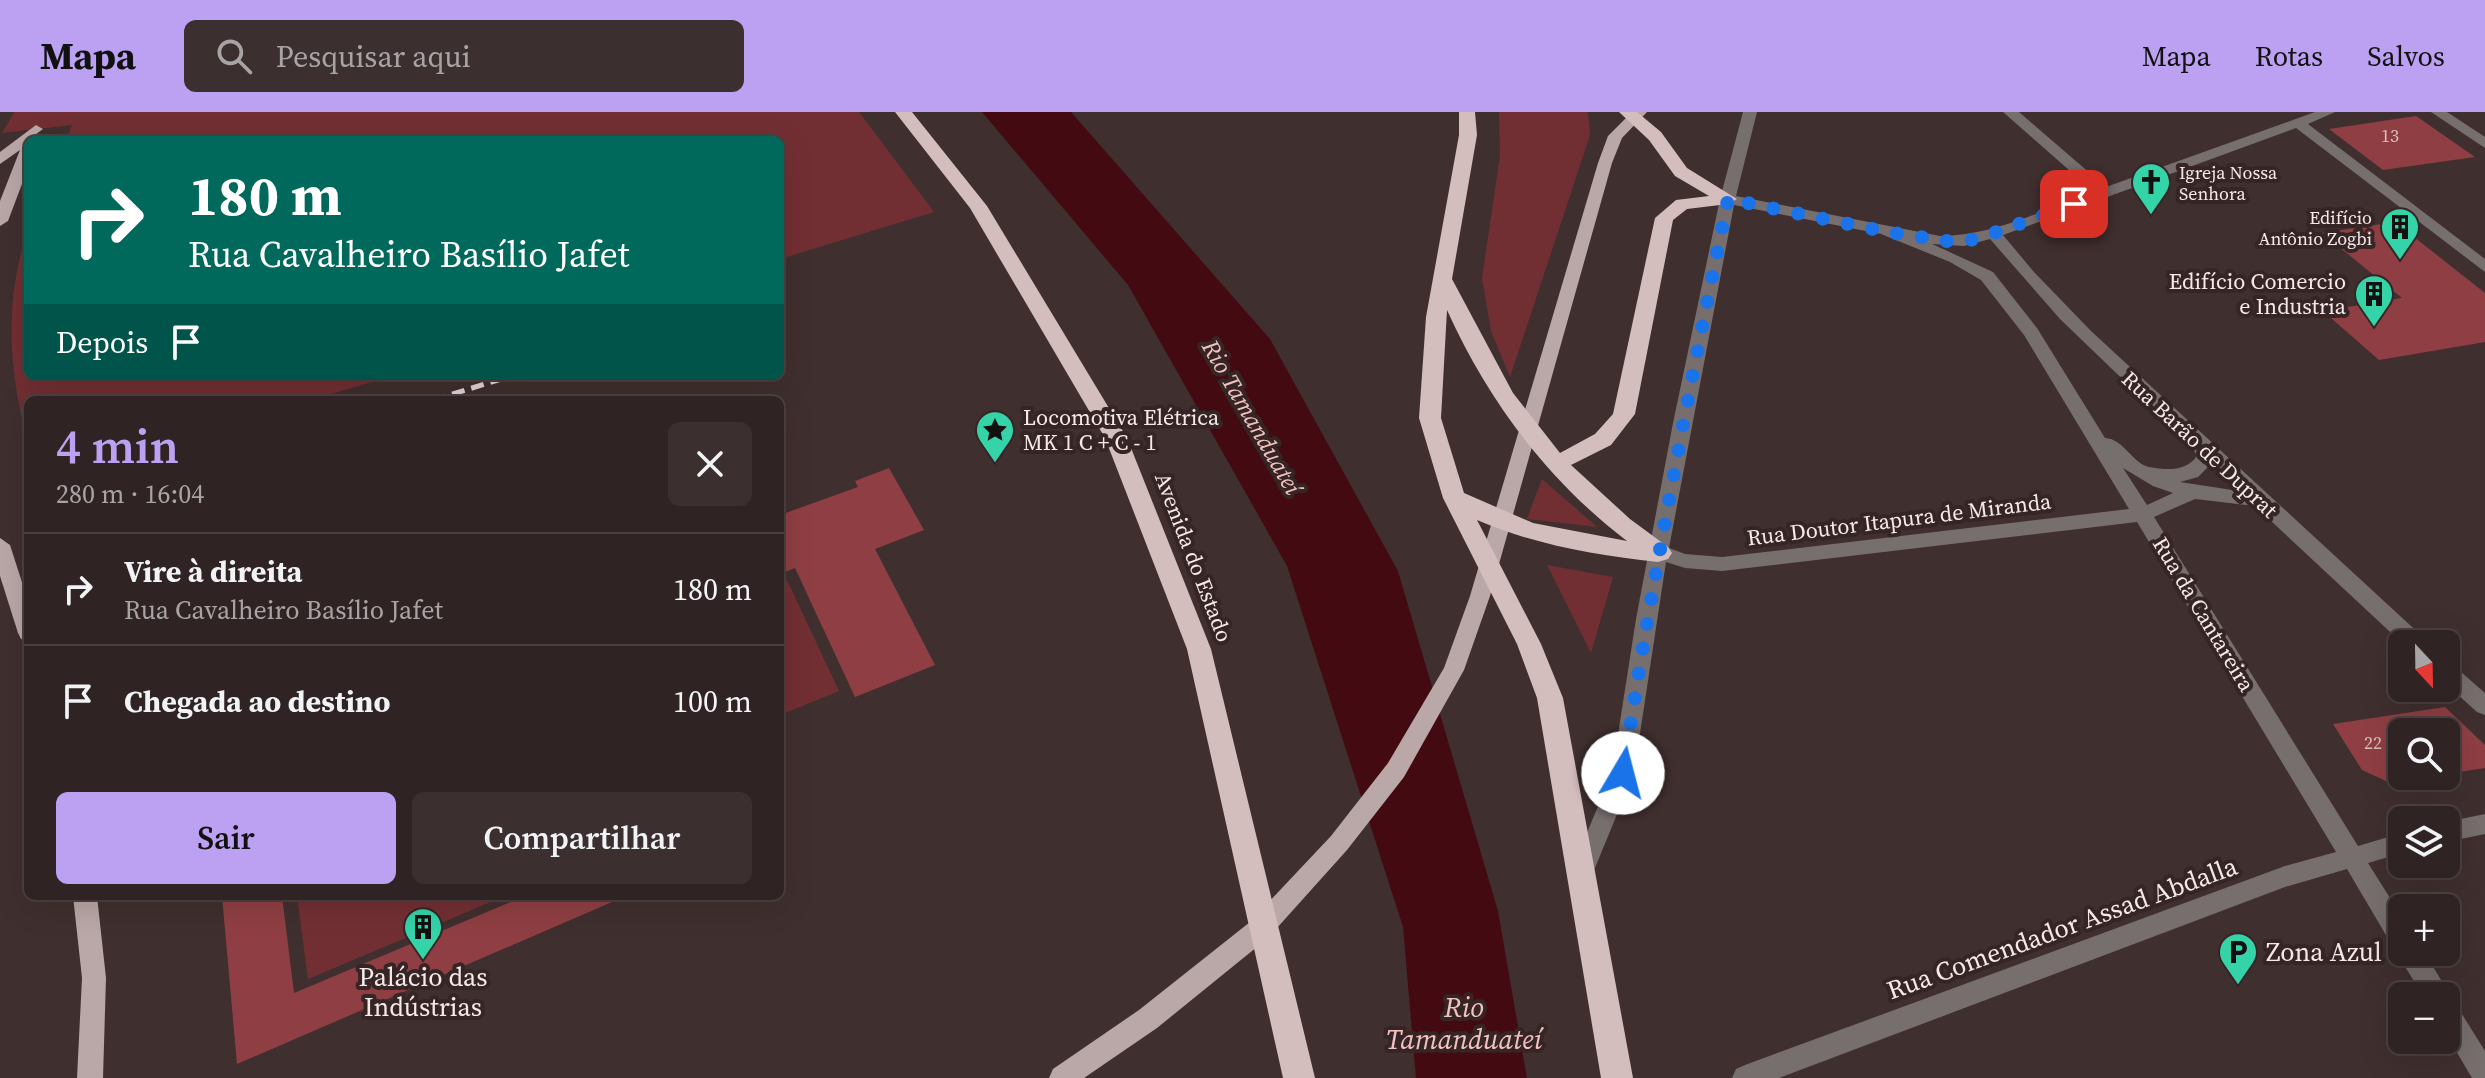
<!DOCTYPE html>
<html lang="pt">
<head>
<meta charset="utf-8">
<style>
	body { margin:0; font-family:"Source Serif 4",serif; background:#3c2f30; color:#f1f3f6; height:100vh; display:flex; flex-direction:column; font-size:30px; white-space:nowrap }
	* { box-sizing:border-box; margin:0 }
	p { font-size:26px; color:#a8a4a6 }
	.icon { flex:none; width:44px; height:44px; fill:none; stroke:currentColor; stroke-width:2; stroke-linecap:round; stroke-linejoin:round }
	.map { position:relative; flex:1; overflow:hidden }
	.panel { position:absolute; left:24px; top:284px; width:760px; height:504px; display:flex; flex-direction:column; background:#302323; border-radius:12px; box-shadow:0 8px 32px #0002,0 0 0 2px #4b4041 }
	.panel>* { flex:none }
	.hud { position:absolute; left:24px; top:24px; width:760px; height:244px; border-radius:12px; box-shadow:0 8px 32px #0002,0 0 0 2px #4b4041; background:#00695c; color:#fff; overflow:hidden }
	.needle { width:52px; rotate:158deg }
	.tools { position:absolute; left:2388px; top:518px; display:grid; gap:16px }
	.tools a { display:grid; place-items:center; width:72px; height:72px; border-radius:12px; background:#302323; box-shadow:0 8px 32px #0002,0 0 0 2px #4b4041; font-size:40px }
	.pin { position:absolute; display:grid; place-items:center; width:68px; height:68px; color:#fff; margin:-34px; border-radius:16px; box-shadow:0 4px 12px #0006 }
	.me { position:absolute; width:88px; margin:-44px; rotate:8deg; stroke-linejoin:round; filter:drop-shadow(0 0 6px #0008) }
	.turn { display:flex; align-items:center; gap:28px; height:168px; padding:0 32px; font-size:36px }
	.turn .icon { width:104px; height:104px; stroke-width:2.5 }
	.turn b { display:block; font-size:56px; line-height:68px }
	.then { display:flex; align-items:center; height:76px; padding:0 32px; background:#0003; gap:16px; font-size:30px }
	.round { display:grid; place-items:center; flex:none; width:84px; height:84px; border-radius:12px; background:#3c2f30 }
	.summary { display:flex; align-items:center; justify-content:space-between; height:136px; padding:0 32px }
	h1 { font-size:48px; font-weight:600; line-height:60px; color:#bca0f2 }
	.action { display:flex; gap:16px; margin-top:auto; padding:16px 32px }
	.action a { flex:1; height:92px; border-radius:12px; background:#bca0f2; color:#111; font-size:32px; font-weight:600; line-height:92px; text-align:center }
	.action a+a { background:#3c2f30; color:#f1f3f6 }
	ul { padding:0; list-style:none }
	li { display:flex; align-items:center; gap:24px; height:112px; padding:0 32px; border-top:2px solid #4b4041 }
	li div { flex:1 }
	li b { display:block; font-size:30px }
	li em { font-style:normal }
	header { display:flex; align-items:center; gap:48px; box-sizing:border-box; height:112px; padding:0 40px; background:#bca0f2; color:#111 }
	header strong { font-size:38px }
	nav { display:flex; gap:44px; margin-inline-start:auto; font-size:28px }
	.search { width:560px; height:72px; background:#3c2f30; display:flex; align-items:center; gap:20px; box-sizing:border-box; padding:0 28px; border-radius:12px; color:#a8a4a6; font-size:30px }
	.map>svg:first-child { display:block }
	.green { fill:#722f33 }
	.water { fill:#440a12 }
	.building { fill:#8f3f43 }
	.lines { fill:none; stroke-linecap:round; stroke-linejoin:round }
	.minor { fill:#776e6e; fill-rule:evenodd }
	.major { fill:#baa7a7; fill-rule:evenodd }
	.highway { fill:#d4bebd; fill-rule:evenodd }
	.rail { stroke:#e3d6d6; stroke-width:5; stroke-dasharray:13 7; stroke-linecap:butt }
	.route { stroke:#1a73e8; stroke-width:14; stroke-dasharray:0 25.2 }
	.labels { text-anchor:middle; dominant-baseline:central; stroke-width:8; stroke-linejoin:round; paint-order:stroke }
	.number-label { font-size:18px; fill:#dcbec0 }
	.far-poi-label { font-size:18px; fill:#f5e9e9; stroke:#362525; text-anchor:start }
	.poi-label { font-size:22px; fill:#f5e9e9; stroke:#362525; text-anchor:end }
	.street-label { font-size:22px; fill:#f5e9e9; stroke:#362525 }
	.water-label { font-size:24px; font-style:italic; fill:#f2c2c1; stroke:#362525 }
	.near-street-label { font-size:26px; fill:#f5e9e9; stroke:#362525 }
	.near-poi-label { font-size:26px; fill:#f5e9e9; stroke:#362525; text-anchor:start }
	.near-water-label { font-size:28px; font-style:italic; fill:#f2c2c1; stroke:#362525 }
</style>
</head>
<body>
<header>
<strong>Mapa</strong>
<div class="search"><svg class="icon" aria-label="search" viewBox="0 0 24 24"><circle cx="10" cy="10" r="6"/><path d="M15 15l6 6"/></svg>Pesquisar aqui</div>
<nav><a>Mapa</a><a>Rotas</a><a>Salvos</a></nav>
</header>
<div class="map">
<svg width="2485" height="966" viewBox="0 0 2485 966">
	<rect width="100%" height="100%" fill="#402f2f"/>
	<g class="green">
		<polygon points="14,0 859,0 934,100 780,147 780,28 66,28 72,13 2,21"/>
		<polygon points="1499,0 1588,0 1590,23 1510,265 1491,219 1482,166 1500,44"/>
		<path d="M 28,117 L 28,264 L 391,264 L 312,288 L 28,288 L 28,330 C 8,258 4,190 28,117 Z"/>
		<polygon points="1542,367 1597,415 1527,407"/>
		<polygon points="1547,453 1613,465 1591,541"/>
		<polygon points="787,468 839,579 780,603 780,471"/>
		<polygon points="297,784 505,784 308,867"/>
	</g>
	<polygon class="water" points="982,0 1071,0 1270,227 1398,459 1498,799 1527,966 1416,966 1403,815 1287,454 1128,173"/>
	<g class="building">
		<polygon points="2416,4 2475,45 2383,58 2329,17"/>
		<polygon points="2395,110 2485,181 2485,230 2379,248 2323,199 2402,186 2322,121"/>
		<polygon points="889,356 924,418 875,437 935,553 855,585 795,456 780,462 780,403 858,375 855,369"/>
		<polygon points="2445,595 2485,633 2485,656 2446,662 2446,620 2402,620 2402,664 2432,664 2386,669 2362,658 2333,612"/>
		<polygon points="222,784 282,784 294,881 525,784 626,784 237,952"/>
	</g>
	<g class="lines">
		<g class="minor">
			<path d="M 1743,0 L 1757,0 L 1736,84 L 1940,124 C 1993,124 2045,97 2094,80 L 2003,0 L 2019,0 L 2106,75 L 2315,0 L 2335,0 L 2308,12 L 2485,147 L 2485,160 L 2296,16 L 2003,123 L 2034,160 L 2091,219 L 2424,526 L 2427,532 L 2403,532 L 2255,394 L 2195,387 L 2154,405 L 2358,734 L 2402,721 L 2402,741 L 2368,751 L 2402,805 L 2402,840 L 2424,840 L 2446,876 L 2448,888 L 2455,891 L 2485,939 L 2485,966 L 2472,966 L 2446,922 L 2446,884 L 2423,884 L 2401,848 L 2399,837 L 2393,835 L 2347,757 L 2285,775 L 1779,966 L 1732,966 L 1736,957 L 1745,953 L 2285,754 L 2336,740 L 2137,410 L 1722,459 L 1685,456 L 1666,450 L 1634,661 L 1590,768 L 1582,771 L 1574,768 L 1570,761 L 1612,661 L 1636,507 L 1673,311 L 1720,87 ZM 1734,93 L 1881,122 L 1950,150 L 1981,168 L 2024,223 L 2129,397 L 1722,445 L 1685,442 L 1669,436 ZM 1990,127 L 2060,207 L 2191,333 L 2197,344 C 2186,360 2166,358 2149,355 C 2132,351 2124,327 2105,326 L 2037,216 L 1993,160 L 1932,132 L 1964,134 ZM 2211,352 L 2239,379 L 2180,370 L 2198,365 ZM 2123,356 L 2153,374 L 2173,381 L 2147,393 Z"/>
			<polygon points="2431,0 2447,0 2485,25 2485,36"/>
			<polygon points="2446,551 2453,553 2485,581 2485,603 2477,600 2446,572"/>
			<polygon points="2485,702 2485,722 2446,730 2446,710"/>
		</g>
		<g class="major">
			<polygon points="1632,0 1647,0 1622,26 1612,51 1490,484 1464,558 1404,665 1347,738 1268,826 1157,916 1084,966 1049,966 1053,957 1139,898 1250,810 1331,724 1388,651 1444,556 1470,484 1598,51 1608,24"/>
			<polygon points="36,13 43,17 28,28 28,56 8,109 0,114 0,89 20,38 0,52 0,40"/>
			<polygon points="0,426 10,433 28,489 28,529 21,527 18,521 0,464"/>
			<polygon points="73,784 97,784 106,866 103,966 77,966 82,866"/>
		</g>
		<g class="highway">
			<polygon points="895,0 912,0 987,94 1127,326 1211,537 1315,966 1283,966 1187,537 1105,326 970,96"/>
			<path d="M 1459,0 L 1475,0 L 1477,23 L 1452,167 L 1513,281 L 1560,341 L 1595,322 L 1613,302 L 1655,106 L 1676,88 L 1709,84 L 1675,64 L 1649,28 L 1619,0 L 1637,0 L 1661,20 L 1687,56 L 1737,87 L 1728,92 L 1687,97 L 1673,108 L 1635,302 L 1611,333 L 1571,353 L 1630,407 L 1668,435 L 1672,441 L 1668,447 L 1658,450 C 1595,443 1535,433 1477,408 L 1541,532 L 1563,586 L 1633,966 L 1601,966 L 1537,586 L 1517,532 L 1443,386 L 1419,306 L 1426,205 L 1459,23 ZM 1447,198 C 1488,289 1548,369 1627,429 L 1533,411 L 1464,381 L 1441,306 Z"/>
		</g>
		<polyline class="rail" points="433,288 511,264"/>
	</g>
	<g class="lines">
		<path class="route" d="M 1623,661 C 1652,469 1689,278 1728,87 L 1887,120 L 1953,130 L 1977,127 L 2074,92"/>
	</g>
	<defs>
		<symbol id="church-pin" viewBox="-11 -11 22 30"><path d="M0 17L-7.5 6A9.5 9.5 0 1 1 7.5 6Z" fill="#34d4a8" stroke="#362525"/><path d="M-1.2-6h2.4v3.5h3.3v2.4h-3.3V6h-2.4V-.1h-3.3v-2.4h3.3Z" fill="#111"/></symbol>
		<symbol id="building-pin" viewBox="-11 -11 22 30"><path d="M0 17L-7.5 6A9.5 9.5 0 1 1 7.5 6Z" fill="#34d4a8" stroke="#362525"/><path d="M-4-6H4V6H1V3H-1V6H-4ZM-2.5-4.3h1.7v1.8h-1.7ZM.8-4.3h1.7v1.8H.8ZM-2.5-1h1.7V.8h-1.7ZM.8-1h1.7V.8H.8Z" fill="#111"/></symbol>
		<symbol id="sight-pin" viewBox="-11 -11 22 30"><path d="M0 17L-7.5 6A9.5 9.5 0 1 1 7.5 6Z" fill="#34d4a8" stroke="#362525"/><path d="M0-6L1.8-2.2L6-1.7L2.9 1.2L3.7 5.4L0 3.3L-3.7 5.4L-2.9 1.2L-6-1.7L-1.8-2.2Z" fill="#111"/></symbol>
		<symbol id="parking-pin" viewBox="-11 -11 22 30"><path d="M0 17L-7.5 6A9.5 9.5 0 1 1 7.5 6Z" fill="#34d4a8" stroke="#362525"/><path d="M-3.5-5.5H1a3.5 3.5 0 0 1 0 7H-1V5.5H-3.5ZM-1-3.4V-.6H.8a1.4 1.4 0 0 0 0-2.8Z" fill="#111"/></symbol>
	</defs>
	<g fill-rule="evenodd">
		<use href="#church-pin" x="2129" y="48" width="44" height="60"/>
		<use href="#building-pin" x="2378" y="93" width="44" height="60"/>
		<use href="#building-pin" x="2352" y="160" width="44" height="60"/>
		<use href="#sight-pin" x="973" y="296" width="44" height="60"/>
		<use href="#building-pin" x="401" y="793" width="44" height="60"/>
		<use href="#parking-pin" x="2216" y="818" width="44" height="60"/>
	</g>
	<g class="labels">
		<g class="number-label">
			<text x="2390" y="23">13</text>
			<text x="2373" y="630">22</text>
		</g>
		<g class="far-poi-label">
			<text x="2179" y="60">Igreja Nossa<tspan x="2179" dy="21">Senhora</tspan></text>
			<text x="2372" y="105" text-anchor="end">Edifício<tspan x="2372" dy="21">Antônio Zogbi</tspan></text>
		</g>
		<g class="poi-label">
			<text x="2346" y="169">Edifício Comercio<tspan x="2346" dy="25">e Industria</tspan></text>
			<text x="1023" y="305" text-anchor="start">Locomotiva Elétrica<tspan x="1023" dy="25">MK 1 C + C - 1</tspan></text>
		</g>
		<g class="street-label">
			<text transform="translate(2200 332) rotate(43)">Rua Barão de Duprat</text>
			<text transform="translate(1899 407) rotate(-7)">Rua Doutor Itapura de Miranda</text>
			<text transform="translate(1194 445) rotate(69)">Avenida do Estado</text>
			<text transform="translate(2204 502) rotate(59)">Rua da Cantareira</text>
		</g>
		<g class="water-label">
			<text transform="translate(1252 305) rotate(60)">Rio Tamanduateí</text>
		</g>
		<g class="near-street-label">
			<text transform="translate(2062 816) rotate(-20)">Rua Comendador Assad Abdalla</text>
		</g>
		<g class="near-poi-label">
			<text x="2266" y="840">Zona Azul</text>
			<text x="423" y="865" text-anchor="middle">Palácio das<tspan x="423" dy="30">Indústrias</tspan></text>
		</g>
		<g class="near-water-label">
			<text x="1464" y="895">Rio<tspan x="1464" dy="32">Tamanduateí</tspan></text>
		</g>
	</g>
</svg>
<div class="tools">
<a><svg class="needle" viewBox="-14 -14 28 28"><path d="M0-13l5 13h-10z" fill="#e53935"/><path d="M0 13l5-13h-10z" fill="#a8a4a6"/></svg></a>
<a><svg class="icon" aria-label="search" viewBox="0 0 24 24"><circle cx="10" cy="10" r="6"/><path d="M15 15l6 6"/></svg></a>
<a><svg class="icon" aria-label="layers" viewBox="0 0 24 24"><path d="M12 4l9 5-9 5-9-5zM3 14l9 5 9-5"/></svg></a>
<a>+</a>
<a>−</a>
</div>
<div class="pin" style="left:2074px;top:92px;background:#d93025"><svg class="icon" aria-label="arrive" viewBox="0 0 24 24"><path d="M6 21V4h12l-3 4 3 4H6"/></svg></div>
<svg class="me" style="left:1623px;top:661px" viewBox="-20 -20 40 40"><circle r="19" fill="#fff"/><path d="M0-13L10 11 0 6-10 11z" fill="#1a73e8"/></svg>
<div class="hud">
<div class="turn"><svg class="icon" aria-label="right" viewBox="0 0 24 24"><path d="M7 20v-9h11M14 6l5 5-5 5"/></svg><div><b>180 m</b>Rua Cavalheiro Basílio Jafet</div></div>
<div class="then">Depois<svg class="icon" aria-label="arrive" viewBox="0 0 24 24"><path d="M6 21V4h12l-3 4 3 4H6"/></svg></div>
</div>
<section class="panel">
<div class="summary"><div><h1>4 min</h1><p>280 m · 16:04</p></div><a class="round"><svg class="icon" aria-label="close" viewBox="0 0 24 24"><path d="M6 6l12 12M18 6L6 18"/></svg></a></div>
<ul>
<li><svg class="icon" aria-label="right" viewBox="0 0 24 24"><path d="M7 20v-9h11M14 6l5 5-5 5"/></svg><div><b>Vire à direita</b><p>Rua Cavalheiro Basílio Jafet</p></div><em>180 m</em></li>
<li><svg class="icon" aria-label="arrive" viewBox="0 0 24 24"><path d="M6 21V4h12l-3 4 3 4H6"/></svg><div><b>Chegada ao destino</b></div><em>100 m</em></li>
</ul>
<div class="action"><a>Sair</a><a>Compartilhar</a></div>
</section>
</div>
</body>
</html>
